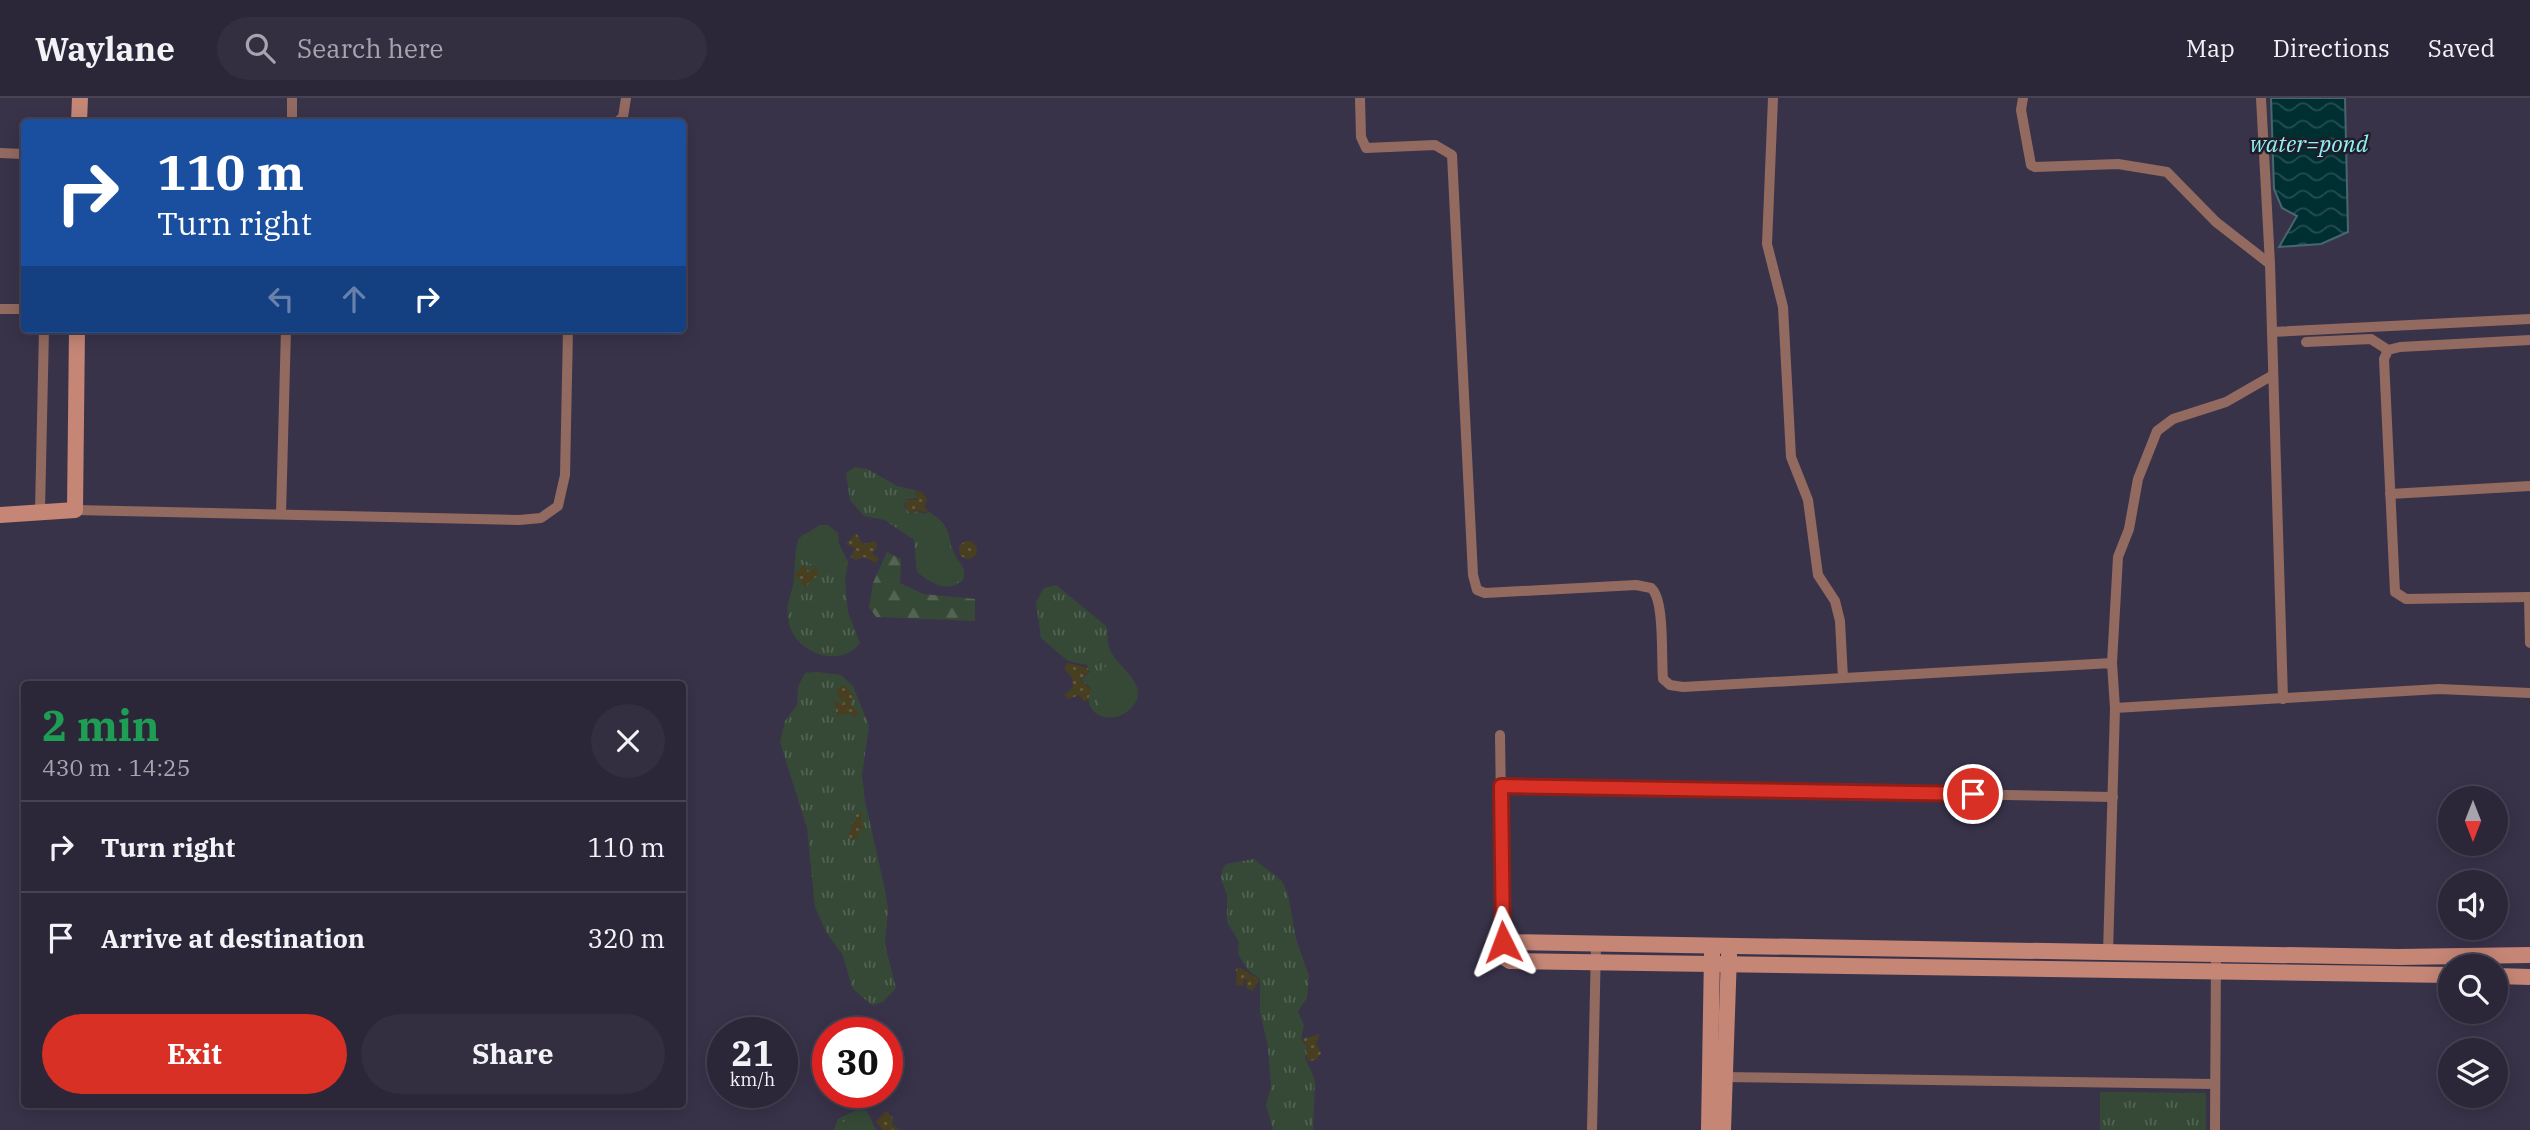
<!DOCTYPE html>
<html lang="en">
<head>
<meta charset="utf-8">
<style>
	body { margin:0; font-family:"IBM Plex Serif",serif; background:#332e40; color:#f1f3f6; height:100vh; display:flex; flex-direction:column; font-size:26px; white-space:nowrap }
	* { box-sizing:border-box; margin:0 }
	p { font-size:23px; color:#a6a5ae }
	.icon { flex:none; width:38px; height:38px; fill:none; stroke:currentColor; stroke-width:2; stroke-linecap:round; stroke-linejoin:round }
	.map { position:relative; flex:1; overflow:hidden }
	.details { position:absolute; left:21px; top:583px; width:665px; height:427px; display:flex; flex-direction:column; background:#2b2638; border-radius:7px; box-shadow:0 4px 18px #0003,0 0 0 2px #474353 }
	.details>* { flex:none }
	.banner { position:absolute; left:21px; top:21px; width:665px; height:214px; border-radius:7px; box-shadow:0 4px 18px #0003,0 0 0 2px #474353; background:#1a4fa0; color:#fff; overflow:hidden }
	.needle { width:46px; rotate:180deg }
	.tools { position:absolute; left:2438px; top:688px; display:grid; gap:14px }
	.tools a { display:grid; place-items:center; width:70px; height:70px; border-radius:50%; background:#2b2638; box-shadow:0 4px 18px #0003,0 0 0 2px #474353; font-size:35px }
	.speed { position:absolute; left:707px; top:919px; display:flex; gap:14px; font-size:35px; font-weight:700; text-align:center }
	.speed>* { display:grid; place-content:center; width:91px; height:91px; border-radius:50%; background:#2b2638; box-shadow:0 4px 18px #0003,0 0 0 2px #474353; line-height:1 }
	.speed small { font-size:18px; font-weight:400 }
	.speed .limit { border:10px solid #d22; background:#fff; color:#111 }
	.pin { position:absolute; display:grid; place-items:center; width:60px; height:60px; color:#fff; margin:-30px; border:4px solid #fff; border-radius:50%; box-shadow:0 2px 7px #0007 }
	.me { position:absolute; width:77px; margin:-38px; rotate:357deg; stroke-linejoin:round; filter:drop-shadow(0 0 5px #0008) }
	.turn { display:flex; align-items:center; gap:24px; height:147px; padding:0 21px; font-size:32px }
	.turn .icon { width:91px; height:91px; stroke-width:2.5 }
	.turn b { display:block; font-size:49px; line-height:60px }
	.lanes { display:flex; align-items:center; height:66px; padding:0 21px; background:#0003; justify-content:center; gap:35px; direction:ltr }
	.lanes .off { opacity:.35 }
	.round { display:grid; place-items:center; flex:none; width:74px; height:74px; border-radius:37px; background:#332e40 }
	.headline { display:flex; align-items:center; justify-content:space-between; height:119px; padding:0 21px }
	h1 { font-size:42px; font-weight:700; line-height:52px; color:#1e9e55 }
	.primary-button { display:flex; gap:14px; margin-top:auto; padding:14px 21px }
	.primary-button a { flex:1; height:80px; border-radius:42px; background:#d93025; color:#fff; font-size:28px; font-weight:700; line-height:80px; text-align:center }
	.primary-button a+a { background:#332e40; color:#f1f3f6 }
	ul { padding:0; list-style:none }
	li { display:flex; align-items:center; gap:21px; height:91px; padding:0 21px; border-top:2px solid #474353 }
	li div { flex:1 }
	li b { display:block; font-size:26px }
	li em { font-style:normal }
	header { display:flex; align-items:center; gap:42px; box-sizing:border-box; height:98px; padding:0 35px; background:#2b2638; border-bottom:2px solid #474353 }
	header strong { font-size:33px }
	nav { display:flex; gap:38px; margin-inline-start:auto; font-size:24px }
	.search { width:490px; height:63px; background:#332e40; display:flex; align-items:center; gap:18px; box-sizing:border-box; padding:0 24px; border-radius:38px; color:#a6a5ae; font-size:26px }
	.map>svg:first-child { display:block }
	.grass { fill:url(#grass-tufts) }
	.forest { fill:url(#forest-firs) }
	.sand { fill:url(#sand-dots) }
	.garden { fill:#364936 }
	.water { fill:url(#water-waves); stroke:#47676e; stroke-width:2 }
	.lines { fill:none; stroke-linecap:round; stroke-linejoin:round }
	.street { stroke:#936a60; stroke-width:10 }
	.secondary { stroke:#c58676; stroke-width:16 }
	.route-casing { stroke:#8d1f18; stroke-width:18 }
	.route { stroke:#d93025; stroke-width:12 }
	.labels { text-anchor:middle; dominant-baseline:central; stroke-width:5; stroke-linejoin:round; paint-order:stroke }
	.water-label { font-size:23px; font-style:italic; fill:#90f0f5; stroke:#1f1d27 }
</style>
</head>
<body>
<header>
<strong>Waylane</strong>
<div class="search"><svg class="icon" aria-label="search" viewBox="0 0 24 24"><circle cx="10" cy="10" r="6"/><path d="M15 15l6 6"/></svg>Search here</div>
<nav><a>Map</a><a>Directions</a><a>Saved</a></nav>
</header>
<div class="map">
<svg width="2530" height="1032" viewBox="0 0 2530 1032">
	<defs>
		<pattern id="grass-tufts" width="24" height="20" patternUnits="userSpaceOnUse" patternTransform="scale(1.75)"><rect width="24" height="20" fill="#364936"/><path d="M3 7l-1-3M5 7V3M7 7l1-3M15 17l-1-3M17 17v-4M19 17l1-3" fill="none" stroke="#536354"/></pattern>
		<pattern id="forest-firs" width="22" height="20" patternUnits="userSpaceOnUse" patternTransform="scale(1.75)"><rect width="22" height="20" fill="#364936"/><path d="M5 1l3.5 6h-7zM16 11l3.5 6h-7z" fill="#536354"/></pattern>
		<pattern id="sand-dots" width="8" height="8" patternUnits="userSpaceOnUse" patternTransform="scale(1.75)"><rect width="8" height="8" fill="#473f1f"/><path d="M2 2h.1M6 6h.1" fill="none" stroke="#625b40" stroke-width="1.8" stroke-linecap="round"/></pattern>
		<pattern id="water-waves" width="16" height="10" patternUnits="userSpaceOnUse" patternTransform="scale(1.75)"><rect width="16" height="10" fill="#002f32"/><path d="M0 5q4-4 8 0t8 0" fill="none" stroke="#264d50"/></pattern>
	</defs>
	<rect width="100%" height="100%" fill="#39334a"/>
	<g class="grass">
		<path d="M 855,369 L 867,371 L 897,388 L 915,392 L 917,400 L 907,401 L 904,409 L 911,416 L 917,413 L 924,416 L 929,414 C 952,427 946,437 955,457 C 960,468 967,468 963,482 C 948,496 931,485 917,474 L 914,442 L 885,422 L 864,418 L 850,402 L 846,375 Z"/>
		<path d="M 820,427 L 828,427 L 838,435 L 839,446 L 848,464 L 845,483 L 848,514 L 860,545 C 838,573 791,553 788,520 C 786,507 790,499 793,488 C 796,472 793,456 799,440 Z"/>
		<path d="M 1056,487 L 1106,528 C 1108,534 1107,543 1109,549 C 1115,570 1157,588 1128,613 C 1108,629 1080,614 1091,590 L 1081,582 L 1090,574 L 1087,567 L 1068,563 L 1041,540 L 1036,504 L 1044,490 Z"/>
		<polygon points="817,574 841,577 853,588 869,628 862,677 865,703 885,792 888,811 885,847 896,890 883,904 872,907 853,891 842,856 826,834 815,809 807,730 780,644 785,623 797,607 798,589 805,575"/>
		<polygon points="1254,761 1282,783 1288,796 1296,841 1309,878 1307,900 1298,913 1304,928 1301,941 1307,949 1305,960 1315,982 1313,1032 1273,1032 1266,1007 1271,989 1268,948 1260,914 1260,881 1248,872 1238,856 1239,844 1227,824 1227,797 1221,781 1222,772 1226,766"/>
		<polygon points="2100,994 2206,995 2206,1032 2100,1032"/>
		<polygon points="857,1012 867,1013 876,1032 834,1032 838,1021"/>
	</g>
	<polygon class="forest" points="887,454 901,461 900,485 923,496 975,501 975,523 876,519 869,509 873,485"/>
	<g class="sand">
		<polygon points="916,392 923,395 927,402 924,409 928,413 924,415 918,412 911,416 905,409 908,402 917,401"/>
		<polygon points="856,435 863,446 876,443 877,450 872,455 879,461 876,465 864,459 856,462 851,459 855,450 846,446"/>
		<circle cx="968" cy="452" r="9"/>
		<polygon points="804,466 809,474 815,469 819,476 804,490 801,482 794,478"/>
		<polygon points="1068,565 1088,570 1089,574 1080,582 1091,591 1088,602 1083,603 1080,597 1068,601 1065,597 1073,589 1072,580 1064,570"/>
		<polygon points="841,588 845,588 854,597 850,606 858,614 855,620 849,615 837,618 834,603 844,606 836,595"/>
		<polygon points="856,715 862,716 861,725 865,730 858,732 858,740 852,742 848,736 852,731 851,725 856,724"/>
		<polygon points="1239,869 1260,882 1252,893 1246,889 1247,882 1244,881 1243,888 1237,887 1236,871"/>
		<polygon points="1320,936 1316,946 1321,955 1316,962 1308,963 1306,956 1308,950 1302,941"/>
		<polygon points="886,1013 893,1020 892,1027 900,1032 883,1032 876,1024"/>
	</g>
	<g class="garden">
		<polygon points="934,425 948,433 951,454 962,468 961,481 955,486 935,483 920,472 918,435 923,427"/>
		<polygon points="821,429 830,430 836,436 838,448 847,464 842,474 823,473 797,458 802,437"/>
		<path d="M 1109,566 L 1120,569 L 1134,593 C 1133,607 1119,618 1105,617 C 1096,606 1094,574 1109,566 Z"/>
		<polygon points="857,1016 866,1018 871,1032 838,1032 846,1021"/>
	</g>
	<polygon class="water" points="2271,0 2345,0 2348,134 2321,146 2279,149 2297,118 2282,110 2274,91"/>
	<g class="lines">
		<g class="street">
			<path d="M 1360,0 L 1361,39 L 1366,50 L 1435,47 L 1452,57 L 1473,477 L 1477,492 L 1485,495 L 1636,487 L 1651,490 C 1665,501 1661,560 1663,581 L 1670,587 L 1683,589 L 2112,565 L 2115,610 L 2108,855"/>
			<polyline points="1773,0 1767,146 1783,209 1791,359 1808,402 1818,477 1835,503 1840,523 1843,580"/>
			<polyline points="2023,0 2021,12 2031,67 2035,69 2118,66 2167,74 2216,124 2270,166"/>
			<polyline points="2261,0 2270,166 2283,601"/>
			<polyline points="292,24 292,0"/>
			<polyline points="617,24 623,19 626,0"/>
			<polyline points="0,55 24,56"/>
			<polyline points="0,211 24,211"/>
			<polyline points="2272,234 2530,221"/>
			<polyline points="2530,242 2400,249 2388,252 2384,261 2395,494 2406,501 2530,499"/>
			<polyline points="2306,244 2371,241 2388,252"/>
			<polyline points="2390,396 2530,388"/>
			<polyline points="75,412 519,422 541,420 558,408 565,377 568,231"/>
			<polyline points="40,413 44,231"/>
			<polyline points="281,416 286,231"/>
			<polyline points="2529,499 2530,545"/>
			<polyline points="2112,565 2118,459 2129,431 2138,381 2157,333 2173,321 2226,304 2273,277"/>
			<polyline points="2115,610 2439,591 2530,595"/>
			<polyline points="1500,637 1503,844"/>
			<polyline points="1501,688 2113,699"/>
			<polyline points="1723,979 2215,986"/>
			<polyline points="1592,1032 1596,846"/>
			<polyline points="2215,1032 2216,856"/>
		</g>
		<g class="secondary">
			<polyline points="79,24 80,0"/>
			<polyline points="0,417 75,412 77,231"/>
			<polyline points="2450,877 1510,863 1502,858 1503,844 2399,859 2530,857"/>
			<polyline points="2496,878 2530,879"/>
			<polyline points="1709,1032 1712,856"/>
			<polyline points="1723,1032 1729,857"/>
		</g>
	</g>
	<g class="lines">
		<defs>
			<polyline id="route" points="1503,844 1501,688 1973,696"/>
		</defs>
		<use href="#route" class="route-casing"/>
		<use href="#route" class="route"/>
	</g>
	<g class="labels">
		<g class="water-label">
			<text x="2309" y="45">water=pond</text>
		</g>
	</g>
</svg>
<div class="tools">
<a><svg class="needle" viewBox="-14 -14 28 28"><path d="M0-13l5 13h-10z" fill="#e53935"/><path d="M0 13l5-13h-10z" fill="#a6a5ae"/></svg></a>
<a><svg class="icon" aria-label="sound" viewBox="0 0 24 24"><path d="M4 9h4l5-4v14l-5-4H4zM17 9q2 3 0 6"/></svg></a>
<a><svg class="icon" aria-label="search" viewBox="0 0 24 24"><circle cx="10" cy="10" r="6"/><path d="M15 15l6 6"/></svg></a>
<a><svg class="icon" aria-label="layers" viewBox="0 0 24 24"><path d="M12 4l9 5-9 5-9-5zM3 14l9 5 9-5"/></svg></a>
</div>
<div class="speed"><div>21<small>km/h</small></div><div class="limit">30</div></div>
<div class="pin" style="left:1973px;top:696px;background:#d93025"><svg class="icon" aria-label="arrive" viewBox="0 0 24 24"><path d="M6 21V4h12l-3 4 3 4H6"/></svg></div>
<svg class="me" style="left:1503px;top:844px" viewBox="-20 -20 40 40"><path d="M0-17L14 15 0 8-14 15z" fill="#d93025" stroke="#fff" stroke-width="4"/></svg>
<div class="banner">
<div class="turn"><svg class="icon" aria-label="right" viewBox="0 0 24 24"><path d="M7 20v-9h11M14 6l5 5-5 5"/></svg><div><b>110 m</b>Turn right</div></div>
<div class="lanes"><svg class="icon off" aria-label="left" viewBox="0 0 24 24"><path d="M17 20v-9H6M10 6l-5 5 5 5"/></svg><svg class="icon off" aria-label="ahead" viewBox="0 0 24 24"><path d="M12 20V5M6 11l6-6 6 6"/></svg><svg class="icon" aria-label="right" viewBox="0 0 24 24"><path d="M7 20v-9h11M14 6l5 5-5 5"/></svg></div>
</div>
<section class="details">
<div class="headline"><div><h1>2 min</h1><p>430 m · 14:25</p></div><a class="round"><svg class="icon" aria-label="close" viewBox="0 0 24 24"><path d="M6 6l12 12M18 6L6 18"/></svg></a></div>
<ul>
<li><svg class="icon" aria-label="right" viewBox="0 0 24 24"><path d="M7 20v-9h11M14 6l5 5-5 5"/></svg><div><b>Turn right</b></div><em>110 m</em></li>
<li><svg class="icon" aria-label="arrive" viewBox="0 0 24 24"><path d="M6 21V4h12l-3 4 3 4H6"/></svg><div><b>Arrive at destination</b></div><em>320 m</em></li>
</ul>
<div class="primary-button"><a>Exit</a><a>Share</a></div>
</section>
</div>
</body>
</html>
